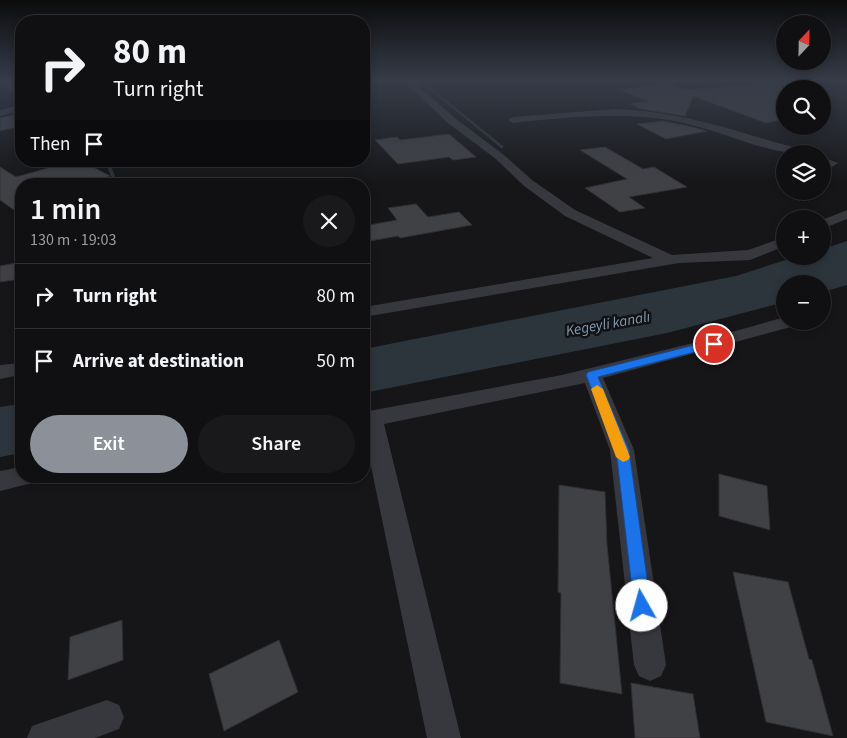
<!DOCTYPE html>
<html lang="en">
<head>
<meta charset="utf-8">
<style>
	body { margin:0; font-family:"Source Sans 3",sans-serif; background:#19191b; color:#f1f3f6; height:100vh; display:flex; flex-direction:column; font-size:19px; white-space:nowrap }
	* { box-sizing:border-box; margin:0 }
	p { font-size:16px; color:#9c9d9f }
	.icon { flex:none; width:28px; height:28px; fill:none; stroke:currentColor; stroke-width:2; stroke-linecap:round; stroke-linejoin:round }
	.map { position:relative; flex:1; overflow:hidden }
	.sheet { position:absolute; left:15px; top:178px; width:355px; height:305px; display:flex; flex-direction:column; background:#101012; border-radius:20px; box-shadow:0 2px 8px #0003,0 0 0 1px #303032 }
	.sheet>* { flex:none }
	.banner { position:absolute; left:15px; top:15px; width:355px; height:152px; border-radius:20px; box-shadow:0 2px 8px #0003,0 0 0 1px #303032; background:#101012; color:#f1f3f6; overflow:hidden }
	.needle { width:32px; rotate:22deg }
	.buttons { position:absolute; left:776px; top:15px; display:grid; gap:10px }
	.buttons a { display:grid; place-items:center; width:55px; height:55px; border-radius:50%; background:#101012; box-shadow:0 2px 8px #0003,0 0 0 1px #303032; font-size:25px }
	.pin { position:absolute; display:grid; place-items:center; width:42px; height:42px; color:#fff; margin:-21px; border:2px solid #fff; border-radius:50%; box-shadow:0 1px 5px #0007 }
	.me { position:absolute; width:55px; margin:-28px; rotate:353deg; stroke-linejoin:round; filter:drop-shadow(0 0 4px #0008) }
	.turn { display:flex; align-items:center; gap:18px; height:105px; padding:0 15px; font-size:22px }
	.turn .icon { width:65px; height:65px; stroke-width:2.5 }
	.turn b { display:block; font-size:35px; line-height:42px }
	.then { display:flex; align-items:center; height:48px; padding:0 15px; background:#0003; gap:10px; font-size:19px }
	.round { display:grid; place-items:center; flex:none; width:52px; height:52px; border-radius:26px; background:#19191b }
	.head { display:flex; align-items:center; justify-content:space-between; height:85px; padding:0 15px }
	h1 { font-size:30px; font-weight:600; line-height:38px }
	.action { display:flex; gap:10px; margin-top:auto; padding:10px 15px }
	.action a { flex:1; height:58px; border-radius:30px; background:#8c9099; color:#fff; font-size:20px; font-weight:600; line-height:58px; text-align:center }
	.action a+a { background:#19191b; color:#f1f3f6 }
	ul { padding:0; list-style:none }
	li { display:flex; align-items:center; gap:15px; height:65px; padding:0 15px; border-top:1px solid #303032 }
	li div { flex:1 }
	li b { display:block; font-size:19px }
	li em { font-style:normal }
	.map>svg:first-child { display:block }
	.water { fill:#2c353c }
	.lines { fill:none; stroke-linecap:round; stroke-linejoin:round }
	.stream { fill:#2c353c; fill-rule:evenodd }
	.building { fill:#404145; stroke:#303034 }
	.street { fill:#37383d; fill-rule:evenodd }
	.route { fill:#1a73e8; stroke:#114b97 }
	.slow { fill:#f59e0b }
	.labels { text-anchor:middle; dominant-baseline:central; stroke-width:5; stroke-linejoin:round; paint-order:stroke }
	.water-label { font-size:15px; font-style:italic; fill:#7f9bb3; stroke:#111113 }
</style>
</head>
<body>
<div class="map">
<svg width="847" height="738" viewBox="0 0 847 738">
	<rect width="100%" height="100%" fill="#161618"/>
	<g class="water">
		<polygon points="847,241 847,285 823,292 822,284 785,284 785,302 667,333 364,393 364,349 736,276 798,256 822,256 823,249"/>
		<polygon points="21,404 21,453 0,457 0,407"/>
	</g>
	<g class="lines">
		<g class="stream">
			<polygon points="419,80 421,80 503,146 503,148 501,148"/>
			<polygon points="105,161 109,161 118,184 114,184"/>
		</g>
	</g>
	<g class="building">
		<polygon points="785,82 785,119 766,123 693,96 685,116 641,109 630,104 648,101 620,90 666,83 686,90"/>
		<polygon points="21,113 21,126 0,131 0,118"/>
		<polygon points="662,121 688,126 707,131 666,139 637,124"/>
		<polygon points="449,134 476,157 453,160 449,157 398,164 375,140 397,137 400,140"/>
		<polygon points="605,147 643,169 654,167 687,187 629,197 645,208 620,212 585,188 627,179 580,150"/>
		<polygon points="73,161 82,161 110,176 86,184 21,184 21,215 0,200 0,167 16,177"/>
		<polygon points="416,204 428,217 459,212 472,225 400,238 398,236 364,242 364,226 397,220 388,208"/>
		<polygon points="21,262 21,279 0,282 0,266"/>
		<polygon points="719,474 767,486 770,530 719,516"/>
		<polygon points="559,485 605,492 607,545 622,694 560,683 561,593 558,592"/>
		<polygon points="733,572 788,582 809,659 812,660 833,736 766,722"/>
		<polygon points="122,620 123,660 68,680 70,637"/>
		<polygon points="279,640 298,692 224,731 209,674"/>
		<polygon points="631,683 693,694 700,738 635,738"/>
	</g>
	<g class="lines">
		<g class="street">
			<polygon points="0,80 21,89 21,95 0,85"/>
			<polygon points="402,80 411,80 456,119 504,155 532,180 575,210 672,255 748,250 785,237 785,246 750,260 679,263 364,317 364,307 653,258 565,216 524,186 496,159 448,123"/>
			<polygon points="21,105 21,111 0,116 0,110"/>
			<path d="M 616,109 C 671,111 722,126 774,142 C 784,145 799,147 807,154 C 767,154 727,133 688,124 C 629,110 572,117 513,123 L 508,120 L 513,117 Z"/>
			<polygon points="822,157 838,163 832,167 822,164"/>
			<polygon points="847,210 847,219 822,229 822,220"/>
			<polygon points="785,317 785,321 801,321 798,325 603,378 634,450 666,665 661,676 650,681 639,676 634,665 610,450 585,383 384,424 461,738 427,738 364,432 364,412 562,375 693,343"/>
			<polygon points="21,363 21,375 0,379 0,365"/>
			<polygon points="21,467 21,476 35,476 32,483 0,491 0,471"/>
			<polygon points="107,700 119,705 124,717 119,729 95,738 27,738 32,726"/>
		</g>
	</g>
	<linearGradient id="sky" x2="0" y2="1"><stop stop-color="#0c0c0d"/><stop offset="0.44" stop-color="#363c48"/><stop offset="1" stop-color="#363c48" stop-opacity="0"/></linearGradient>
	<rect width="847" height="183" fill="url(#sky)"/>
	<polygon class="route" points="714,340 719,344 718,346 598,377 629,450 651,606 648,612 642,614 636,612 634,606 616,450 586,375 588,372"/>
	<polygon class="slow" points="597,385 603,389 630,457 628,460 623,462 616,457 591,389"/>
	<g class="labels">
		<g class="water-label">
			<text transform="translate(608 324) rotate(-10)">Kegeyli kanalı</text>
		</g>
	</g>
</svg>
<div class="buttons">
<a><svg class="needle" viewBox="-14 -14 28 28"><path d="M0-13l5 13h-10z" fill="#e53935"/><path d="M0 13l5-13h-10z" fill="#9c9d9f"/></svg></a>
<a><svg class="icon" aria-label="search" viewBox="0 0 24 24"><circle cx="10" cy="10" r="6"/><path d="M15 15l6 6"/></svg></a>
<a><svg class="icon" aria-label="layers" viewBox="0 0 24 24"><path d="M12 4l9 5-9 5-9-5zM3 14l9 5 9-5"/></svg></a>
<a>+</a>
<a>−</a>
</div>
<div class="pin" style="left:714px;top:344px;background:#d93025"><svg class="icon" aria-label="arrive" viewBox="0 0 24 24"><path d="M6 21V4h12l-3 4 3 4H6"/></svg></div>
<svg class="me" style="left:642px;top:606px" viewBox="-20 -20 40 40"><circle r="19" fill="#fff"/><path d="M0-13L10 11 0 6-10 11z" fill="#1a73e8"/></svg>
<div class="banner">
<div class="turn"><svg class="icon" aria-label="right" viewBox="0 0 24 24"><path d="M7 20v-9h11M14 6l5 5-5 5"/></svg><div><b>80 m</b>Turn right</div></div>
<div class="then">Then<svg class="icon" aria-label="arrive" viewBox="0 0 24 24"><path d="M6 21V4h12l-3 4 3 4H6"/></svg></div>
</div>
<section class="sheet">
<div class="head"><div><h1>1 min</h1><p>130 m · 19:03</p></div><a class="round"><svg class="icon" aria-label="close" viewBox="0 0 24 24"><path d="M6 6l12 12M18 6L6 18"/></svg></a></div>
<ul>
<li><svg class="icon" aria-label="right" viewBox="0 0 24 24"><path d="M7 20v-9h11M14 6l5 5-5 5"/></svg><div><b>Turn right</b></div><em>80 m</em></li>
<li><svg class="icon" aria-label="arrive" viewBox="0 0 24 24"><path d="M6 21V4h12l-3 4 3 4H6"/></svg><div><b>Arrive at destination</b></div><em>50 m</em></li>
</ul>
<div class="action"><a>Exit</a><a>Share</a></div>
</section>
</div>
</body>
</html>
